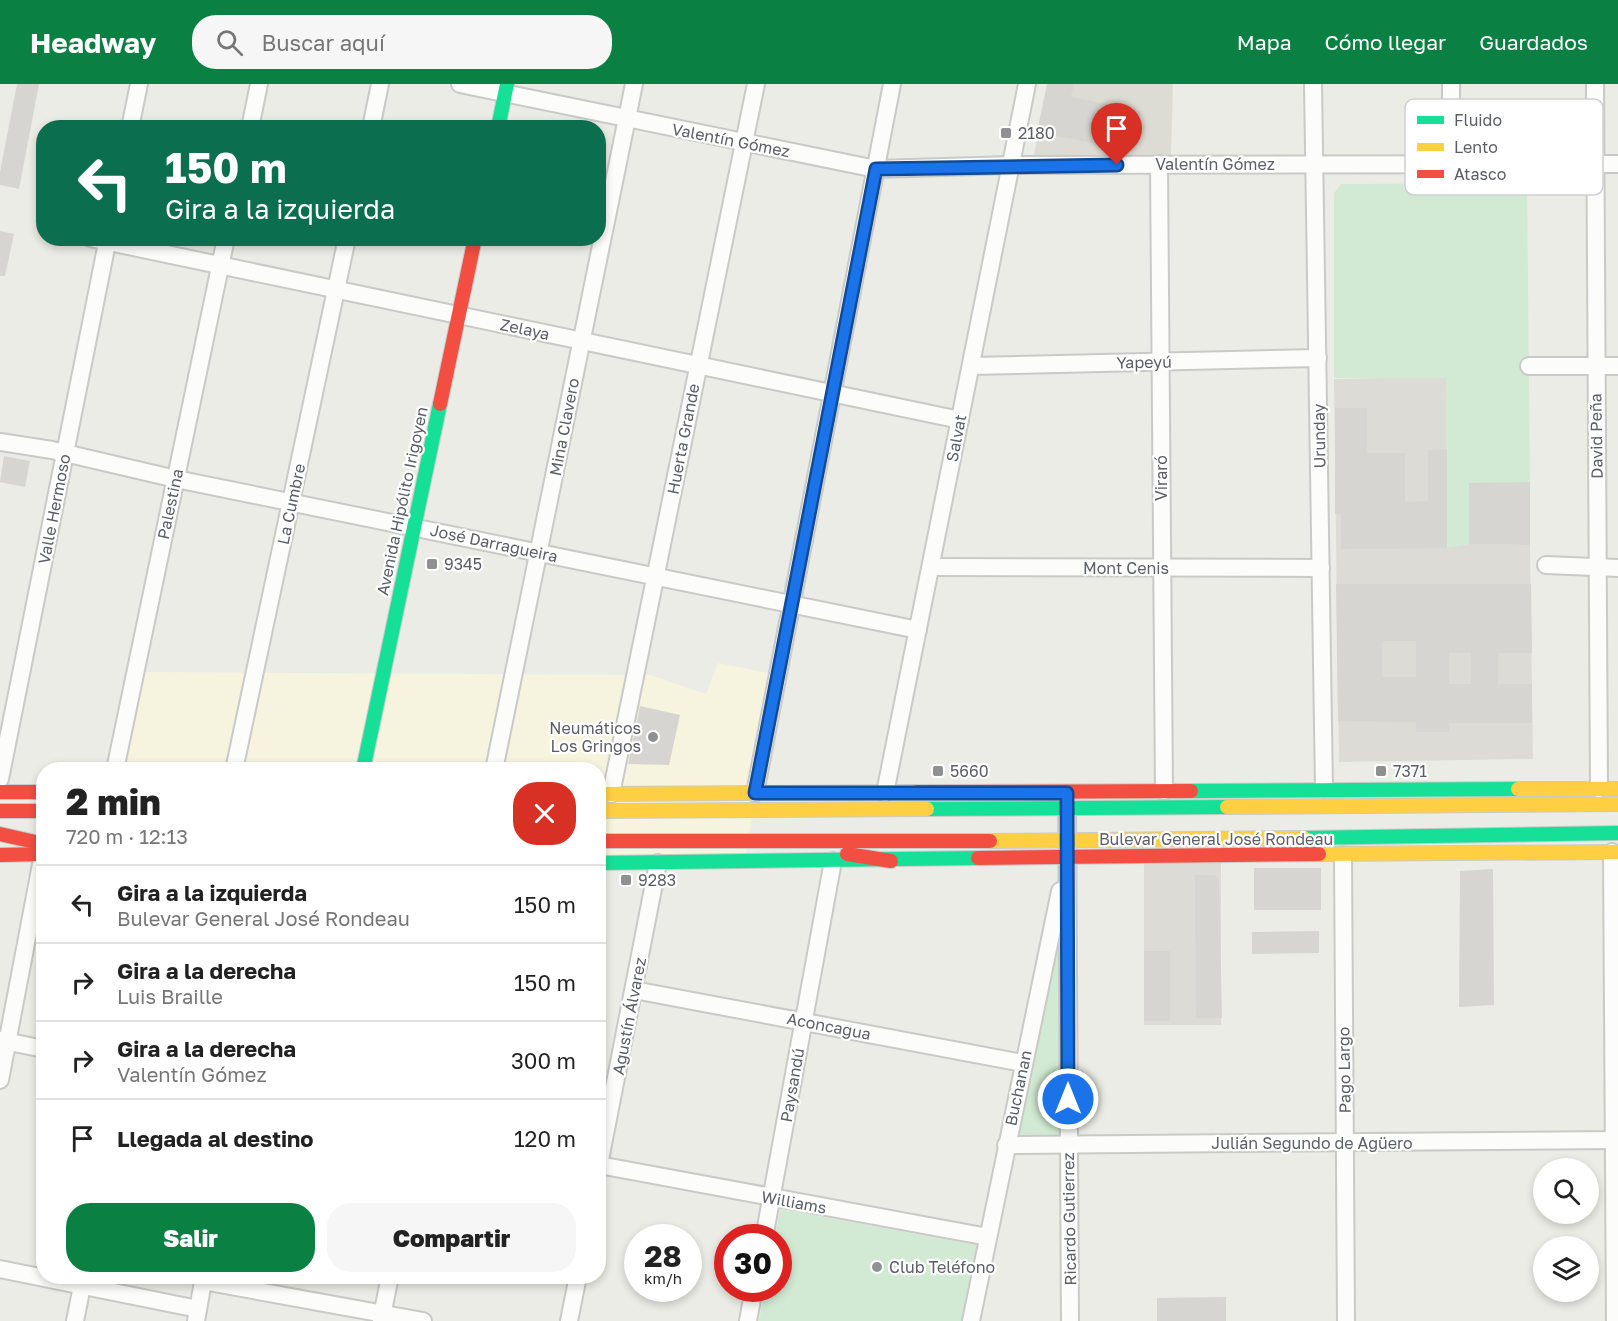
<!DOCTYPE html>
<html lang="es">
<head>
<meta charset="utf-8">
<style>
	body { margin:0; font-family:"Golos Text",sans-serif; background:#f6f6f6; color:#222; height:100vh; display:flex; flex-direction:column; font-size:22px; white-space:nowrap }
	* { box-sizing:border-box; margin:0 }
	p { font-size:20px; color:#767676 }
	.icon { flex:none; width:33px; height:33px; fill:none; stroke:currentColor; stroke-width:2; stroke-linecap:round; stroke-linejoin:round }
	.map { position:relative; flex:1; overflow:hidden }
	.side { position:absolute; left:36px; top:678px; width:570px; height:522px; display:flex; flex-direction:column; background:#fff; border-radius:24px; box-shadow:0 3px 9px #0003 }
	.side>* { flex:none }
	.banner { position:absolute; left:36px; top:36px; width:570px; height:126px; border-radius:24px; box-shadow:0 3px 9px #0003; background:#0b6e4f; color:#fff; overflow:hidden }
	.buttons { position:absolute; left:1533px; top:1074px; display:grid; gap:12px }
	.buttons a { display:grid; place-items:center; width:66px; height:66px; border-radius:50%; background:#fff; box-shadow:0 3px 9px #0003; font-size:30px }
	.speed { position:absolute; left:624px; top:1140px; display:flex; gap:12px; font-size:30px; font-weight:700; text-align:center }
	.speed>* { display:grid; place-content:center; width:78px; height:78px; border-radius:50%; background:#fff; box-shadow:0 3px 9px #0003; line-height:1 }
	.speed small { font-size:15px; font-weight:400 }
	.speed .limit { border:9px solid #d22; background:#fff; color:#111 }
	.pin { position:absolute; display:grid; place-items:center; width:51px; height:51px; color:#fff; margin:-62px -26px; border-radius:50% 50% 50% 0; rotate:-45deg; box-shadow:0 0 6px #0007 }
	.pin .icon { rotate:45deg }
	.me { position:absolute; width:66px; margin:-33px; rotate:0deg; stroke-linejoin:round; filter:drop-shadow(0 0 4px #0008) }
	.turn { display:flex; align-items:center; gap:21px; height:126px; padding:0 30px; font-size:27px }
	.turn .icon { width:78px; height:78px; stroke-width:2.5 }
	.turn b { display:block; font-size:42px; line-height:51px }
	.round { display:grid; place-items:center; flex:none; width:63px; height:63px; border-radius:24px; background:#f6f6f6 }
	.headline { display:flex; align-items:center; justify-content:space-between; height:102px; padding:0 30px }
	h1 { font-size:36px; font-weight:800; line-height:45px }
	.button { display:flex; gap:12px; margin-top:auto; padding:12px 30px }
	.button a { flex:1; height:69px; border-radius:24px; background:#0b8043; color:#fff; font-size:24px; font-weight:800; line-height:69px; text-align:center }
	.button a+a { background:#f6f6f6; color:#222 }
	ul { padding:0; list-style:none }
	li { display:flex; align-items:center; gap:18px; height:78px; padding:0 30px; border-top:2px solid #e0e0e0 }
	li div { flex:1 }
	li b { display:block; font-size:22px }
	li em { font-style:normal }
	header { display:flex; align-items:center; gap:36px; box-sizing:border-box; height:84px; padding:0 30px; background:#0b8043; color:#fff }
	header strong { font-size:28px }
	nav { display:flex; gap:33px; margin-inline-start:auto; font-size:21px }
	.search { width:420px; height:54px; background:#f6f6f6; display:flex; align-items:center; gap:15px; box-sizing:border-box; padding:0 21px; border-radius:24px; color:#767676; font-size:22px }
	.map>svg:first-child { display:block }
	.commercial { fill:#f6f4de }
	.industrial { fill:#dcdbd6 }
	.education { fill:#dddcd4 }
	.green { fill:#d2ead3 }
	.building { fill:#d6d5d1; fill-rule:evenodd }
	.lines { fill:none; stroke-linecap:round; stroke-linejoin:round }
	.street-casing { stroke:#c9cac8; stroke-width:20 }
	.fast-casing { stroke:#c9cbca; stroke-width:16 }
	.slow-casing { stroke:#c9cbca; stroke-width:16 }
	.jam-casing { stroke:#c9cbca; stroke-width:16 }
	.street { stroke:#fcfcfb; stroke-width:16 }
	.fast { stroke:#16e098; stroke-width:14 }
	.slow { stroke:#ffcf43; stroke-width:14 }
	.jam { stroke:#f24e42; stroke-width:14 }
	.route-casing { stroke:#114b97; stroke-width:15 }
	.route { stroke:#1a73e8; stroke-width:10 }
	.poi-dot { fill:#8e9092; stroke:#fff; stroke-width:2 }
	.labels { text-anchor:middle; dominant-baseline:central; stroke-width:4.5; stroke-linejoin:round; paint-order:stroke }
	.poi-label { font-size:16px; fill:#5b5e65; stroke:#fff; text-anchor:start }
	.street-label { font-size:16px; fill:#5b5e65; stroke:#fff }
	.key { fill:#fff; stroke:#cecfd1; stroke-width:1.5 }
	.key-label { font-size:16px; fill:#5b5e65 }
</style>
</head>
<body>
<header>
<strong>Headway</strong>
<div class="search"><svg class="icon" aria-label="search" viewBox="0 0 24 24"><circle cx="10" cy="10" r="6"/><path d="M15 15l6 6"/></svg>Buscar aquí</div>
<nav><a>Mapa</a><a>Cómo llegar</a><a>Guardados</a></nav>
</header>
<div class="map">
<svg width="1618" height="1237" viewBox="0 0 1618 1237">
	<rect width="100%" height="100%" fill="#ecece6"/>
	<polygon class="commercial" points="718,579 778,591 744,778 599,778 598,686 116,686 144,588 650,591 706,610"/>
	<g class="industrial">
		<polygon points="1446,293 1447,463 1469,460 1530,461 1533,675 1339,678 1334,295"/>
		<rect x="1144" y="778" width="77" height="163"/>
	</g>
	<polygon class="education" points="1047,0 1173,0 1171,73 1034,71"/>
	<g class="green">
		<polygon points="1527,99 1530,398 1469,460 1447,464 1446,294 1334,294 1334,109 1341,100"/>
		<polygon points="1059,857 1064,1056 1012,1057"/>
		<polygon points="780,1125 981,1162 966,1237 759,1237 765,1205 778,1204 778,1154 775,1153"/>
	</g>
	<g class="building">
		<polygon points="17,0 39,0 19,105 0,101 0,88"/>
		<polygon points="1047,0 1074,0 1071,13 1141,27 1133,67 1037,48"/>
		<polygon points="0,147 14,150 5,192 0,192"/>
		<polygon points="1335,324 1367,324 1367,369 1405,369 1405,418 1428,417 1428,366 1447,365 1447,464 1341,465 1341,430 1335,430"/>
		<polygon points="4,372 30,377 25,403 0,398"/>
		<polygon points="1530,398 1530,461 1469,460 1469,399"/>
		<path d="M 1336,500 L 1531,500 L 1532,569 L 1498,569 L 1498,600 L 1532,600 L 1532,639 L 1449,639 L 1449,648 L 1416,648 L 1416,638 L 1338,637 ZM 1382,557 L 1416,557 L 1416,593 L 1382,593 ZM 1449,569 L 1471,569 L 1471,600 L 1449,600 Z"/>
		<polygon points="640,622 680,631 669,681 628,680"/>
		<rect x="1254" y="784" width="67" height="42"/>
		<polygon points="1493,785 1494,921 1459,923 1460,787"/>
		<polygon points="1195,791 1215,791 1219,797 1222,934 1196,934"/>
		<polygon points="1319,847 1319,869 1252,870 1252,848"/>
		<rect x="1144" y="867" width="26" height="70"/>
		<polygon points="1226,1213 1226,1237 1157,1237 1157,1214"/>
	</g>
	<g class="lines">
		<defs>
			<g id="street">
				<polyline points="460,0 876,85 1012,81 1618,80"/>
				<polyline points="1313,0 1324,705"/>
				<polyline points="1595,0 1599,705"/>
				<polyline points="130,44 139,0"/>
				<polyline points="250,44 259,0"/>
				<polyline points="371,44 380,0"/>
				<polyline points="1159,80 1164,707"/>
				<polyline points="1451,80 1451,0"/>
				<polyline points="90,154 960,336"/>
				<polyline points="971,282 1318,274"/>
				<polyline points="1529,282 1618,282"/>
				<polyline points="0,358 52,366 176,395 918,546"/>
				<polyline points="1546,481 1618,484"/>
				<polyline points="931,483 1321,484"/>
				<polyline points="115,686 226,154"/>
				<polyline points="234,686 347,154"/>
				<polyline points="494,686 634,0"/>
				<polyline points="0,695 108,154"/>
				<polyline points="755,709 892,0"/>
				<polyline points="885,709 1027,0"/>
				<polyline points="611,710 756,0"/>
				<polyline points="1067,716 1070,1237"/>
				<polyline points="1612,768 1615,1237"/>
				<polyline points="1343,771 1346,1237"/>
				<polyline points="634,906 1023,979"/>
				<polyline points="0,956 44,965"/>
				<polyline points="0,996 43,770"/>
				<polyline points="1006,1061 1618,1056"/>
				<polyline points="599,1081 988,1153"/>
				<polyline points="598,1086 658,779"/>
				<polyline points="764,1154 833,777"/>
				<polyline points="0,1185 198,1225"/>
				<polyline points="203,1197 423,1237"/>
				<polyline points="75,1237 84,1192"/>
				<polyline points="196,1237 204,1192"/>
				<polyline points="381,1237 390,1192"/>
				<polyline points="569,1237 578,1192"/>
				<polyline points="748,1237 754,1204"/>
				<polyline points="971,1237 1060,807"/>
			</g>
			<g id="fast">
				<polyline points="498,44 507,0"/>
				<polyline points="363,686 440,320"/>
				<polyline points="1191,707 1518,705"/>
				<polyline points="927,725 1227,723"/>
				<polyline points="1304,754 1618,749"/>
				<polyline points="598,779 978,774"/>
			</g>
			<g id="slow">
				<polyline points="1518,705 1618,705"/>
				<polyline points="598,710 917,708"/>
				<polyline points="1227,723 1618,720"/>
				<polyline points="598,727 927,725"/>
				<polyline points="990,757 1304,754"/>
				<polyline points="1319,770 1618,768"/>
			</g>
			<g id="jam">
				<polyline points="440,320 475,154"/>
				<polyline points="0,708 44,708"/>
				<polyline points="917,708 1191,707"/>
				<polyline points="0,727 44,727"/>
				<polyline points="0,750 44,760"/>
				<polyline points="598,757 990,757"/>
				<polyline points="847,770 891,777"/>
				<polyline points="0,771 44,770"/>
				<polyline points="978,774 1319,770"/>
			</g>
		</defs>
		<use href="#street" class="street-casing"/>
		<use href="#fast" class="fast-casing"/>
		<use href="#slow" class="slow-casing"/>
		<use href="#jam" class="jam-casing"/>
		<use href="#street" class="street"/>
		<use href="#fast" class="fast"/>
		<use href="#slow" class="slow"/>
		<use href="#jam" class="jam"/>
	</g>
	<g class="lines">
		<defs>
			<polyline id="route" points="1068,1015 1067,709 755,709 876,85 1117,81"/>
		</defs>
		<use href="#route" class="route-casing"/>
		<use href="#route" class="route"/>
	</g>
	<g class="poi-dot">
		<rect x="1000" y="43" width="12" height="12" rx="3"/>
		<rect x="426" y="474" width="12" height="12" rx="3"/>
		<circle cx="653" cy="653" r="6"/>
		<rect x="932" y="681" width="12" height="12" rx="3"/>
		<rect x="1375" y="681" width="12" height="12" rx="3"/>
		<rect x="620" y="790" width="12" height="12" rx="3"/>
		<circle cx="877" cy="1183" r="6"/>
	</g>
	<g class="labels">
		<g class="poi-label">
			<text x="1018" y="49">2180</text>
			<text x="444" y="480">9345</text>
			<text x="641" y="644" text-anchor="end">Neumáticos<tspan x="641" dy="18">Los Gringos</tspan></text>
			<text x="950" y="687">5660</text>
			<text x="1393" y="687">7371</text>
			<text x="638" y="796">9283</text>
			<text x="889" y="1183">Club Teléfono</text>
		</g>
		<g class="street-label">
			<text transform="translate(731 56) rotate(11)">Valentín Gómez</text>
			<text x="1215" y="80">Valentín Gómez</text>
			<text transform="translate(525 245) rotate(12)">Zelaya</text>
			<text transform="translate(1144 278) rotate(-1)">Yapeyú</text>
			<text transform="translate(564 343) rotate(-79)">Mina Clavero</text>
			<text transform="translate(1319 352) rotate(-91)">Urunday</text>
			<text transform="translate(1596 352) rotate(-91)">David Peña</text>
			<text transform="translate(956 354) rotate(-79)">Salvat</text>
			<text transform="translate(683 355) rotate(-79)">Huerta Grande</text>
			<text transform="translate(1161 394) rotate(-90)">Viraró</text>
			<text transform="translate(402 417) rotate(-78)">Avenida Hipólito Irigoyen</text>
			<text transform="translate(170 420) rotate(-78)">Palestina</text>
			<text transform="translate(291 420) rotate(-78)">La Cumbre</text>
			<text transform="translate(54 425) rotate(-79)">Valle Hermoso</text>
			<text transform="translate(494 459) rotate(12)">José Darragueira</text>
			<text x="1126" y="484">Mont Cenis</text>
			<text x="1216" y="755">Bulevar General José Rondeau</text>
			<text transform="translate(629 932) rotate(-79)">Agustín Álvarez</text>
			<text transform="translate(829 942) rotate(11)">Aconcagua</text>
			<text transform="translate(1344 986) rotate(-91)">Pago Largo</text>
			<text transform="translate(792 1001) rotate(-80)">Paysandú</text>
			<text transform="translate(1018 1004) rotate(-78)">Buchanan</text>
			<text x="1312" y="1059">Julián Segundo de Agüero</text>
			<text transform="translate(794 1118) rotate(10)">Williams</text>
			<text transform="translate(1069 1135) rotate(-91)">Ricardo Gutierrez</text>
		</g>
	</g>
	<rect x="1405" y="15" width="198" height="96" rx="9" class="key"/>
	<rect x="1417" y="32" width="27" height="8" fill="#16e098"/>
	<rect x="1417" y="59" width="27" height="8" fill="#ffcf43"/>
	<rect x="1417" y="86" width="27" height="8" fill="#f24e42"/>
	<g class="key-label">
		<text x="1454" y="42">Fluido</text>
		<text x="1454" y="69">Lento</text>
		<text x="1454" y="96">Atasco</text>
	</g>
</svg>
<div class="buttons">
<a><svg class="icon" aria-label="search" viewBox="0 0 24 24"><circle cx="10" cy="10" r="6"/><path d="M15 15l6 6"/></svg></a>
<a><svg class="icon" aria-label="layers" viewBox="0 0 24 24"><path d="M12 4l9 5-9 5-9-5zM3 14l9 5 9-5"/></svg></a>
</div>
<div class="speed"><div>28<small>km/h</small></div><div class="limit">30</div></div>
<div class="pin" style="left:1117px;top:81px;background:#d93025"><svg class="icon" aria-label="arrive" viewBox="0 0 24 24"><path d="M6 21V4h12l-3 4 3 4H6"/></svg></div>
<svg class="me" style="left:1068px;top:1015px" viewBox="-20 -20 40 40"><circle r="17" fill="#1a73e8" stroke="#fff" stroke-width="3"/><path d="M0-11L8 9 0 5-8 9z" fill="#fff"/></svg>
<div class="banner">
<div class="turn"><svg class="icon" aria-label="left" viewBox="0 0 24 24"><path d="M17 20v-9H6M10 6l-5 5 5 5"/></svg><div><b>150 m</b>Gira a la izquierda</div></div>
</div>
<section class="side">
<div class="headline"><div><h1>2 min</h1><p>720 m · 12:13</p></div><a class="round" style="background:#d93025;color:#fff"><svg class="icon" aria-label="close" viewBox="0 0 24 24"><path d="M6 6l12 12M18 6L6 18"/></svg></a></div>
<ul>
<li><svg class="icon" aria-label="left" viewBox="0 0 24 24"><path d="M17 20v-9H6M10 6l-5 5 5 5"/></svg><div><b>Gira a la izquierda</b><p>Bulevar General José Rondeau</p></div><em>150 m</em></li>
<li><svg class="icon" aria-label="right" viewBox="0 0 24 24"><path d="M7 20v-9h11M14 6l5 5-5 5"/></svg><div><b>Gira a la derecha</b><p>Luis Braille</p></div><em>150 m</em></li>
<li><svg class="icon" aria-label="right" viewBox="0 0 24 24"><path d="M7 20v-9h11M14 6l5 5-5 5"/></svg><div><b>Gira a la derecha</b><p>Valentín Gómez</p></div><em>300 m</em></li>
<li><svg class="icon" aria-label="arrive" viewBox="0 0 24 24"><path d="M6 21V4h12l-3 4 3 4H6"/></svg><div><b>Llegada al destino</b></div><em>120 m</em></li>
</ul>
<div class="button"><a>Salir</a><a>Compartir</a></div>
</section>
</div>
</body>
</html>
